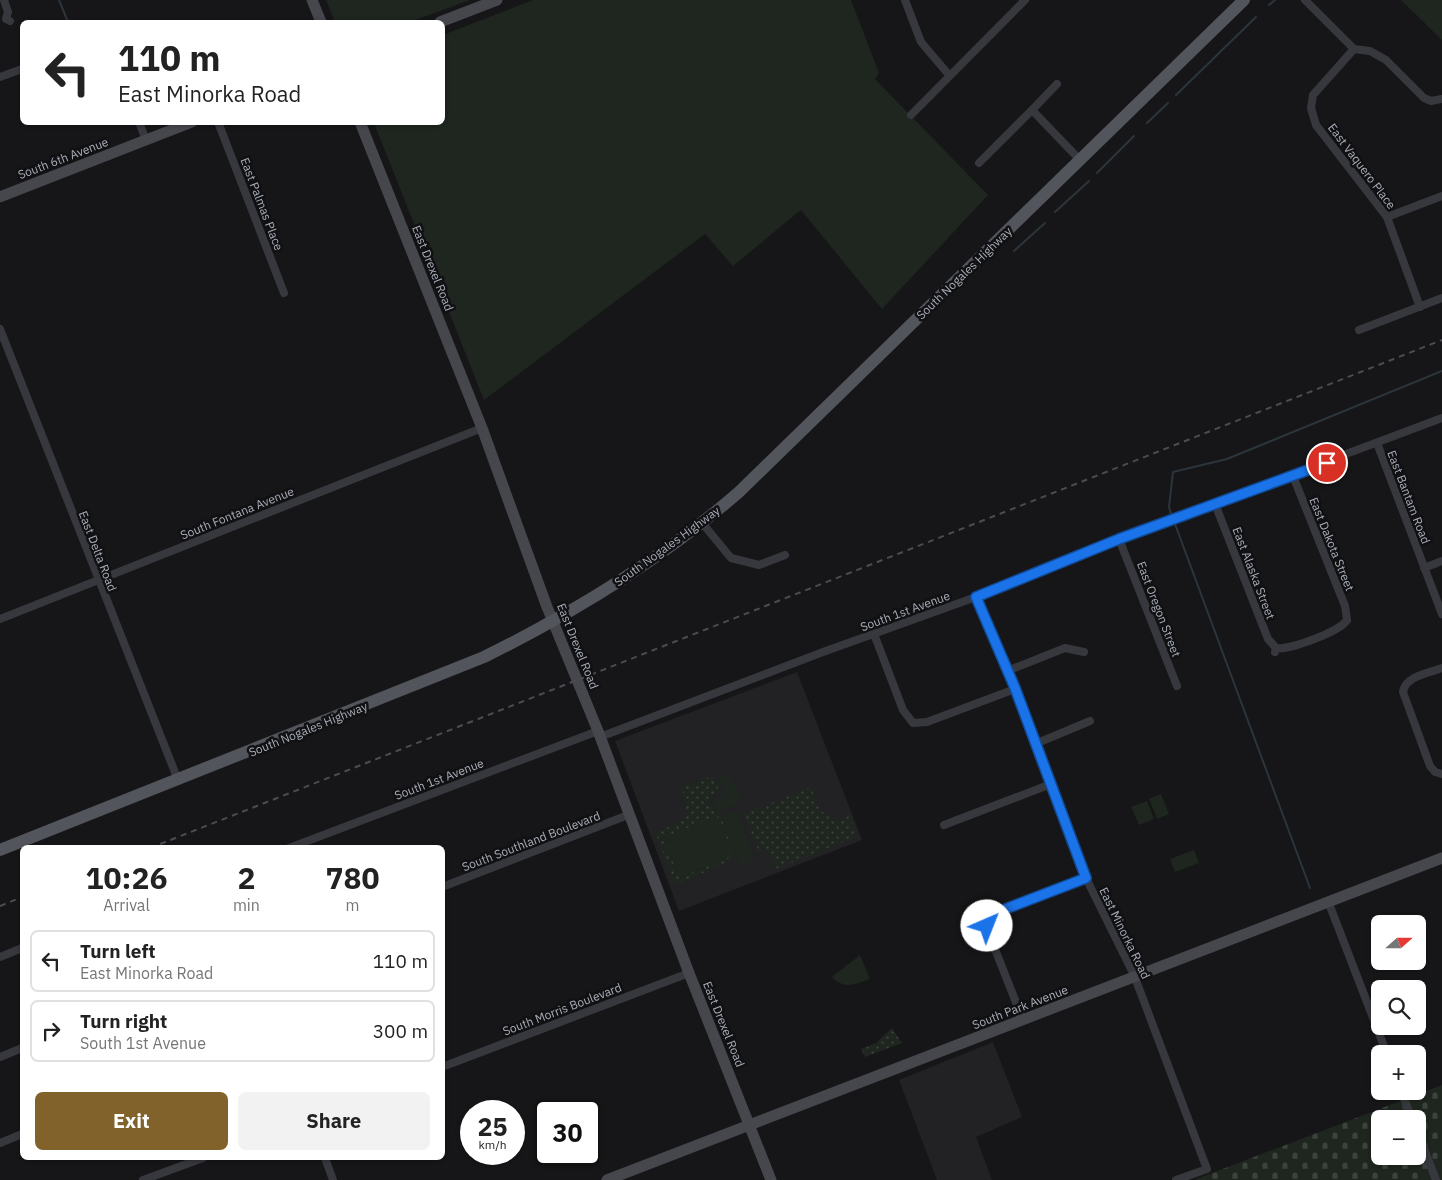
<!DOCTYPE html>
<html lang="en">
<head>
<meta charset="utf-8">
<style>
	body { margin:0; font-family:"IBM Plex Sans",sans-serif; background:#f2f2f2; color:#222; height:100vh; display:flex; flex-direction:column; font-size:19px; white-space:nowrap }
	* { box-sizing:border-box; margin:0 }
	p { font-size:16px; color:#767676 }
	.icon { flex:none; width:28px; height:28px; fill:none; stroke:currentColor; stroke-width:2; stroke-linecap:round; stroke-linejoin:round }
	.map { position:relative; flex:1; overflow:hidden }
	.sheet { position:absolute; left:20px; top:845px; width:425px; height:315px; display:flex; flex-direction:column; background:#fff; border-radius:8px; box-shadow:0 1px 4px #0004 }
	.sheet>* { flex:none }
	.hud { position:absolute; left:20px; top:20px; width:425px; height:105px; border-radius:8px; box-shadow:0 1px 4px #0004; background:#fff; color:#222; overflow:hidden }
	.needle { width:32px; rotate:69deg }
	.controls { position:absolute; left:1371px; top:915px; display:grid; gap:10px }
	.controls a { display:grid; place-items:center; width:55px; height:55px; border-radius:8px; background:#fff; box-shadow:0 1px 4px #0004; font-size:25px }
	.speed { position:absolute; left:460px; top:1100px; display:flex; gap:10px; font-size:25px; font-weight:700; text-align:center }
	.speed>* { display:grid; place-content:center; width:65px; height:65px; border-radius:50%; background:#fff; box-shadow:0 1px 4px #0004; line-height:1 }
	.speed small { font-size:12px; font-weight:400 }
	.speed .limit { border:2px solid #111; border-radius:8px; background:#fff; color:#111 }
	.pin { position:absolute; display:grid; place-items:center; width:42px; height:42px; color:#fff; margin:-21px; border:2px solid #fff; border-radius:50%; box-shadow:0 1px 5px #0007 }
	.me { position:absolute; width:55px; margin:-28px; rotate:44deg; stroke-linejoin:round; filter:drop-shadow(0 0 4px #0008) }
	.turn { display:flex; align-items:center; gap:18px; height:105px; padding:0 15px; font-size:22px }
	.turn .icon { width:65px; height:65px; stroke-width:2.5 }
	.turn b { display:block; font-size:35px; line-height:42px }
	.eta { display:flex; justify-content:space-evenly; align-items:center; height:85px; text-align:center }
	.eta b { font-size:30px; font-weight:800; line-height:35px }
	.button { display:flex; gap:10px; margin-top:auto; padding:10px 15px }
	.button a { flex:1; height:58px; border-radius:8px; background:#80622a; color:#fff; font-size:20px; font-weight:800; line-height:58px; text-align:center }
	.button a+a { background:#f2f2f2; color:#222 }
	ul { padding:0; list-style:none }
	li { display:flex; align-items:center; gap:15px; height:62px; margin:0 10px 8px; padding:0 5px; border:2px solid #e0e0e0; border-radius:8px }
	li div { flex:1 }
	li b { display:block; font-size:19px }
	li em { font-style:normal }
	.map>svg:first-child { display:block }
	.built { fill:#222225 }
	.grass { fill:url(#grass-dots) }
	.cemetery { fill:url(#cemetery-stones); fill-rule:evenodd }
	.park { fill:#1e261f }
	.lines { fill:none; stroke-linecap:round; stroke-linejoin:round }
	.stream { stroke:#2c353c; stroke-width:2 }
	.street { stroke:#37383d; stroke-width:8 }
	.secondary { stroke:#45474d; stroke-width:11 }
	.primary { stroke:#53555c; stroke-width:12 }
	.rail { stroke:#4a4c52; stroke-width:2; stroke-dasharray:6 5; stroke-linecap:butt }
	.route-casing { stroke:#114b97; stroke-width:12 }
	.route { stroke:#1a73e8; stroke-width:9 }
	.labels { text-anchor:middle; dominant-baseline:central; stroke-width:5; stroke-linejoin:round; paint-order:stroke }
	.street-label { font-size:12px; fill:#a8adb8; stroke:#111113 }
</style>
</head>
<body>
<div class="map">
<svg width="1442" height="1180" viewBox="0 0 1442 1180">
	<defs>
		<pattern id="grass-dots" width="8" height="8" patternUnits="userSpaceOnUse" patternTransform="scale(1.25)"><rect width="8" height="8" fill="#1e261f"/><path d="M2 2h.1M6 6h.1" fill="none" stroke="#3c433d" stroke-width="1.8" stroke-linecap="round"/></pattern>
		<pattern id="cemetery-stones" width="16" height="16" patternUnits="userSpaceOnUse" patternTransform="scale(1.25)"><rect width="16" height="16" fill="#1e261f"/><path d="M2 7V4a2 2 0 0 1 4 0v3zM10 15v-3a2 2 0 0 1 4 0v3z" fill="#3c433d"/></pattern>
	</defs>
	<rect width="100%" height="100%" fill="#161618"/>
	<g class="built">
		<polygon points="797,672 862,840 679,911 615,741"/>
		<polygon points="993,1042 1022,1117 976,1137 992,1180 937,1180 899,1080"/>
	</g>
	<g class="grass">
		<polygon points="713,776 719,790 708,797 715,814 720,813 735,859 675,885 656,834 687,816 682,788"/>
		<polygon points="811,787 820,811 839,820 849,816 858,836 776,869 768,849 759,852 744,814"/>
		<polygon points="892,1028 902,1043 865,1057 861,1049 876,1043"/>
	</g>
	<path class="cemetery" d="M 1442,1085 L 1442,1180 L 1194,1180 ZM 1380,1119 L 1418,1119 L 1418,1156 L 1380,1156 Z"/>
	<g class="park">
		<polygon points="326,0 470,0 410,22 335,22"/>
		<polygon points="533,0 851,0 879,73 875,79 988,195 882,309 801,210 733,266 705,234 484,400 374,123 442,122 443,35"/>
		<polygon points="1401,0 1442,0 1442,40"/>
		<polygon points="730,773 741,802 717,812 712,800 725,795 718,778"/>
		<polygon points="1161,794 1169,814 1157,819 1149,799"/>
		<polygon points="1147,801 1154,819 1139,825 1131,807"/>
		<polygon points="737,810 755,860 740,866 722,816"/>
		<polygon points="717,816 734,855 680,878 663,838"/>
		<polygon points="1194,850 1199,863 1175,872 1170,859"/>
		<path d="M 860,955 L 870,979 C 856,984 844,990 832,977 Z"/>
	</g>
	<g class="lines">
		<g class="stream">
			<polyline points="59,0 68,22"/>
			<polyline points="1269,5 1275,0"/>
			<polyline points="1176,95 1256,17"/>
			<polyline points="1147,123 1168,103"/>
			<polyline points="1097,173 1134,136"/>
			<polyline points="1055,212 1089,181"/>
			<polyline points="1014,251 1045,223"/>
			<polyline points="1171,514 1169,507 1173,472 1227,459 1442,371"/>
			<polyline points="1175,524 1310,888"/>
		</g>
		<g class="street">
			<polyline points="4,0 8,12 6,19 10,21"/>
			<polyline points="905,0 921,42 949,75"/>
			<polyline points="1305,0 1354,49 1370,51 1386,60 1424,98 1431,101 1442,99"/>
			<polyline points="1354,49 1313,95 1311,108 1316,125 1387,217 1420,307"/>
			<polyline points="0,77 22,69"/>
			<polyline points="1032,110 1057,84"/>
			<polyline points="911,115 1025,0"/>
			<polyline points="139,122 146,140"/>
			<polyline points="218,122 284,293"/>
			<polyline points="979,163 1032,110 1080,160"/>
			<polyline points="1387,217 1442,196"/>
			<polyline points="0,329 178,780"/>
			<polyline points="1359,330 1442,298"/>
			<polyline points="1377,443 1442,614"/>
			<polyline points="1293,476 1345,606 1347,620"/>
			<polyline points="1215,504 1268,639 1276,648 1275,652"/>
			<polyline points="703,524 731,558 759,565 785,555"/>
			<polyline points="1119,539 1177,686"/>
			<polyline points="1424,568 1442,561"/>
			<polyline points="976,597 1015,689 1086,878 1134,975 1207,1169 1176,1180"/>
			<polyline points="0,619 482,428"/>
			<polyline points="874,634 903,710 913,723 927,722 1015,689"/>
			<path d="M 1276,648 C 1288,651 1341,631 1347,620"/>
			<path d="M 1442,668 C 1429,673 1405,676 1403,692 L 1430,766 L 1435,772 L 1442,774"/>
			<polyline points="1007,671 1065,648 1084,652"/>
			<polyline points="600,737 823,652 976,597 1119,539 1442,418"/>
			<polyline points="1035,744 1090,721"/>
			<polyline points="944,825 1051,784"/>
			<polyline points="289,848 598,731"/>
			<polyline points="442,887 628,815"/>
			<polyline points="1328,901 1387,1054"/>
			<polyline points="0,957 22,948"/>
			<polyline points="1023,1020 989,934 988,920 998,912 1086,878"/>
			<polyline points="0,1057 22,1048"/>
			<polyline points="442,1067 689,973"/>
			<polyline points="1401,1091 1412,1119"/>
			<polyline points="1418,1133 1436,1180"/>
			<polyline points="0,1143 22,1134"/>
			<polyline points="325,1158 333,1180"/>
			<polyline points="143,1180 203,1158"/>
		</g>
		<g class="secondary">
			<polyline points="312,0 321,22"/>
			<polyline points="440,22 497,0"/>
			<polyline points="360,122 482,428 547,607 598,731 689,973 771,1180"/>
			<polyline points="0,197 192,122"/>
			<polyline points="607,1180 1442,858"/>
		</g>
		<path class="primary" d="M 0,850 L 484,657 C 575,612 662,559 739,492 L 1244,0"/>
		<g class="rail">
			<polyline points="150,848 1442,340"/>
			<polyline points="0,906 22,897"/>
		</g>
	</g>
	<g class="lines">
		<defs>
			<polyline id="route" points="987,926 990,916 995,913 1086,878 1015,688 976,597 1119,539 1327,463"/>
		</defs>
		<use href="#route" class="route-casing"/>
		<use href="#route" class="route"/>
	</g>
	<g class="labels">
		<g class="street-label">
			<text transform="translate(63 158) rotate(-21)">South 6th Avenue</text>
			<text transform="translate(1362 166) rotate(53)">East Vaquero Place</text>
			<text transform="translate(262 204) rotate(69)">East Palmas Place</text>
			<text transform="translate(433 268) rotate(68)">East Drexel Road</text>
			<text transform="translate(964 273) rotate(-44)">South Nogales Highway</text>
			<text transform="translate(1409 497) rotate(69)">East Bantam Road</text>
			<text transform="translate(237 513) rotate(-22)">South Fontana Avenue</text>
			<text transform="translate(1332 544) rotate(68)">East Dakota Street</text>
			<text transform="translate(667 546) rotate(-36)">South Nogales Highway</text>
			<text transform="translate(98 551) rotate(69)">East Delta Road</text>
			<text transform="translate(1254 573) rotate(69)">East Alaska Street</text>
			<text transform="translate(1159 609) rotate(69)">East Oregon Street</text>
			<text transform="translate(905 611) rotate(-20)">South 1st Avenue</text>
			<text transform="translate(578 646) rotate(68)">East Drexel Road</text>
			<text transform="translate(308 729) rotate(-22)">South Nogales Highway</text>
			<text transform="translate(439 779) rotate(-21)">South 1st Avenue</text>
			<text transform="translate(531 841) rotate(-21)">South Southland Boulevard</text>
			<text transform="translate(1125 933) rotate(64)">East Minorka Road</text>
			<text transform="translate(1020 1007) rotate(-21)">South Park Avenue</text>
			<text transform="translate(562 1009) rotate(-21)">South Morris Boulevard</text>
			<text transform="translate(724 1024) rotate(68)">East Drexel Road</text>
		</g>
	</g>
</svg>
<div class="controls">
<a><svg class="needle" viewBox="-14 -14 28 28"><path d="M0-13l5 13h-10z" fill="#e53935"/><path d="M0 13l5-13h-10z" fill="#767676"/></svg></a>
<a><svg class="icon" aria-label="search" viewBox="0 0 24 24"><circle cx="10" cy="10" r="6"/><path d="M15 15l6 6"/></svg></a>
<a>+</a>
<a>−</a>
</div>
<div class="speed"><div>25<small>km/h</small></div><div class="limit">30</div></div>
<div class="pin" style="left:1327px;top:463px;background:#d93025"><svg class="icon" aria-label="arrive" viewBox="0 0 24 24"><path d="M6 21V4h12l-3 4 3 4H6"/></svg></div>
<svg class="me" style="left:987px;top:926px" viewBox="-20 -20 40 40"><circle r="19" fill="#fff"/><path d="M0-13L10 11 0 6-10 11z" fill="#1a73e8"/></svg>
<div class="hud">
<div class="turn"><svg class="icon" aria-label="left" viewBox="0 0 24 24"><path d="M17 20v-9H6M10 6l-5 5 5 5"/></svg><div><b>110 m</b>East Minorka Road</div></div>
</div>
<section class="sheet">
<div class="eta">
<div><b>10:26</b><p>Arrival</p></div>
<div><b>2</b><p>min</p></div>
<div><b>780</b><p>m</p></div>
</div>
<ul>
<li><svg class="icon" aria-label="left" viewBox="0 0 24 24"><path d="M17 20v-9H6M10 6l-5 5 5 5"/></svg><div><b>Turn left</b><p>East Minorka Road</p></div><em>110 m</em></li>
<li><svg class="icon" aria-label="right" viewBox="0 0 24 24"><path d="M7 20v-9h11M14 6l5 5-5 5"/></svg><div><b>Turn right</b><p>South 1st Avenue</p></div><em>300 m</em></li>
</ul>
<div class="button"><a>Exit</a><a>Share</a></div>
</section>
</div>
</body>
</html>
